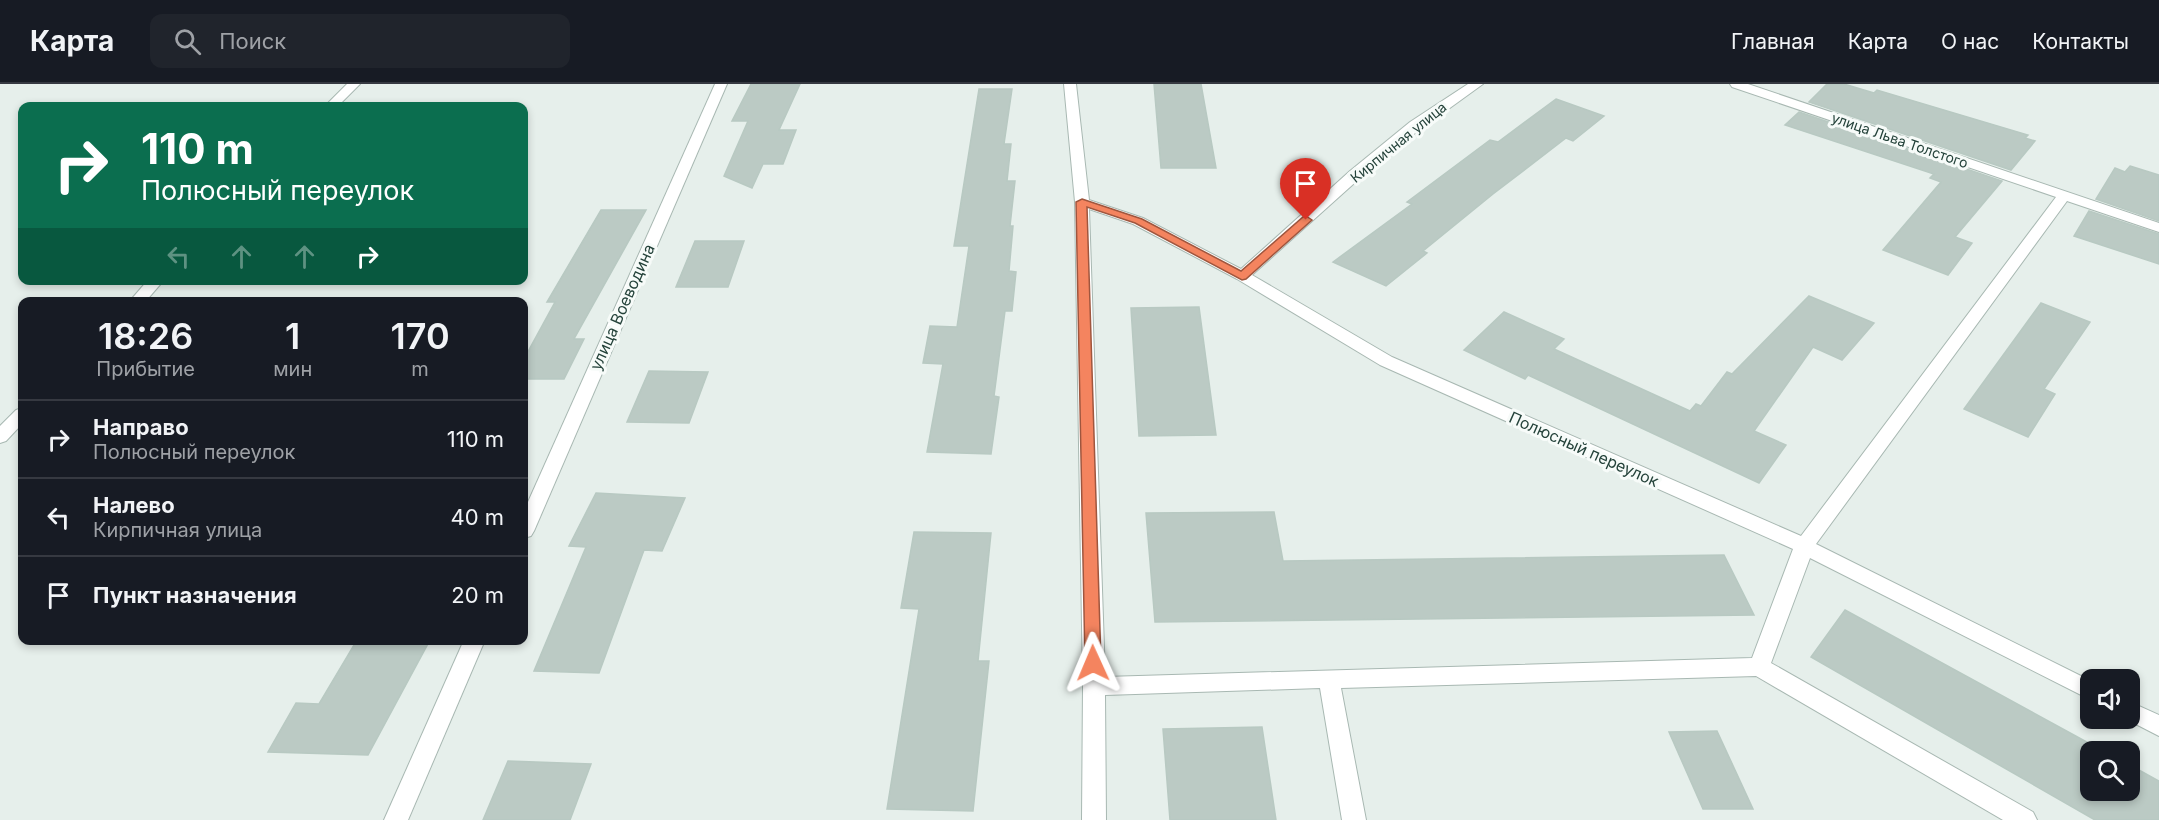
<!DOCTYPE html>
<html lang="ru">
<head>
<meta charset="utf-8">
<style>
	body { margin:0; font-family:Inter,sans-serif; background:#20242c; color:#f1f3f6; height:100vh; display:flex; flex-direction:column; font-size:22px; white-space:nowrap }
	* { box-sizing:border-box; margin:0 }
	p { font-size:20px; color:#9ea1a6 }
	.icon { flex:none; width:33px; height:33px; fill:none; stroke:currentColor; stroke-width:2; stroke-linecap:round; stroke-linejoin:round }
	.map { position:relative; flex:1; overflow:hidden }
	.panel { position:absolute; left:18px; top:213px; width:510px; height:348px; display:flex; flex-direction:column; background:#171b24; border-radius:12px; box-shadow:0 3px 9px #0003 }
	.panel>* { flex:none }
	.hud { position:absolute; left:18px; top:18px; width:510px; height:183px; border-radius:12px; box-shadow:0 3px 9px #0003; background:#0b6e4f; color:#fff; overflow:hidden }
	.tools { position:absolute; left:2080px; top:585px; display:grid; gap:12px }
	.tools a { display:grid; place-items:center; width:60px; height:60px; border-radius:12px; background:#171b24; box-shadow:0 3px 9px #0003; font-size:30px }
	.pin { position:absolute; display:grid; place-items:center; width:51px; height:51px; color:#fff; margin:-62px -26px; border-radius:50% 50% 50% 0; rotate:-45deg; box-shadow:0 0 6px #0007 }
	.pin .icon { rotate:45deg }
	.me { position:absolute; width:66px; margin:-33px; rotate:359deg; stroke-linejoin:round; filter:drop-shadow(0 0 4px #0008) }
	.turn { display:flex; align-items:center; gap:21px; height:126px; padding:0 24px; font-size:27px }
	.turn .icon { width:78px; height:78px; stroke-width:2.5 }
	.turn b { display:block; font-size:42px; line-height:51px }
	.lanes { display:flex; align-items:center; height:57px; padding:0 24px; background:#0003; justify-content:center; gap:30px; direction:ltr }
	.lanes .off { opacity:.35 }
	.eta { display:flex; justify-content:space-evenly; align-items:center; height:102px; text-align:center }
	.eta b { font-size:36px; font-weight:600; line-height:42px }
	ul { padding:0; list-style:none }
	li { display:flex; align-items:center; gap:18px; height:78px; padding:0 24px; border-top:2px solid #363941 }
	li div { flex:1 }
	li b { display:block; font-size:22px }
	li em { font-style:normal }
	header { display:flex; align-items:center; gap:36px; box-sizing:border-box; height:84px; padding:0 30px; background:#171b24; border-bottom:2px solid #363941 }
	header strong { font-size:28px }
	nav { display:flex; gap:33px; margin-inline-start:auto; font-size:21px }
	.search { width:420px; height:54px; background:#20242c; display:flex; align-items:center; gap:15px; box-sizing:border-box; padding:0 21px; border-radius:12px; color:#9ea1a6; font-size:22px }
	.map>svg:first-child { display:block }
	.building { fill:#bbcac4; stroke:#b8c9c2; stroke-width:1.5 }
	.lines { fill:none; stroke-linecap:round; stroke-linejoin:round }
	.minor-casing { stroke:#a8b8b2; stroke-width:2 }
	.minor { fill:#fff; fill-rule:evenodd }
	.route { fill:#f4845f; stroke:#9f563e; stroke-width:1.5 }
	.labels { text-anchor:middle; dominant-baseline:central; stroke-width:6; stroke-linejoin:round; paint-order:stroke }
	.far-street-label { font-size:14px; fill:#24423a; stroke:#f7fbf9 }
	.street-label { font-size:16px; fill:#24423a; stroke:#f7fbf9 }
</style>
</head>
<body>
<header>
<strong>Карта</strong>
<div class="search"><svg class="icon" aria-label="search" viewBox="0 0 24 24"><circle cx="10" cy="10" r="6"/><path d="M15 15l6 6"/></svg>Поиск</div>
<nav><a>Главная</a><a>Карта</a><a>О нас</a><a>Контакты</a></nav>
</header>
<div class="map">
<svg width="2159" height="736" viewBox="0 0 2159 736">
	<rect width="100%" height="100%" fill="#e6efeb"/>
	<g class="building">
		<polygon points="751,0 800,0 779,46 796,46 783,80 763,80 752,104 724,92 748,37 732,37"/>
		<polygon points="1154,0 1201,0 1216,84 1161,84"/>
		<polygon points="1827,0 1844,0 1874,9 1877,6 2028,51 2025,54 2035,57 2011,86 1809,18"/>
		<polygon points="979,5 1012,5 1004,60 1011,60 1007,97 1015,97 1010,142 1013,142 1009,187 1016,188 1012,227 1005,227 994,312 999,313 991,370 927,368 943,280 923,279 930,242 957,243 969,162 954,162"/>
		<polygon points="1556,15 1604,32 1573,57 1566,54 1493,110 1423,167 1427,169 1386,202 1333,178 1412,120 1407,118 1490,56 1498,58"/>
		<polygon points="1799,28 2002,97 1955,153 1972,159 1948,191 1883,166 1941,98 1930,94 1934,90 1785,41"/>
		<polygon points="2130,82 2159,91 2159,137 2096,115 2115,84 2125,88"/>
		<polygon points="601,126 646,126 574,255 584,255 564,295 524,295 524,275 555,218 547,218"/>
		<polygon points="2089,127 2159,150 2159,180 2074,152"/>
		<polygon points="695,157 744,157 728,203 676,203"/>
		<polygon points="1809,212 1874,239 1842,276 1813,263 1754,347 1786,361 1759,399 1528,291 1525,295 1464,266 1504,228 1564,255 1554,265 1690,327 1696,320 1701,322 1727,288 1732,290"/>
		<polygon points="2041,219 2090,238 2044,305 2055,310 2028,353 1964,325"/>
		<polygon points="1199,223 1216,351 1139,352 1131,224"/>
		<polygon points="649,287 708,288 689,339 627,338"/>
		<polygon points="596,409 685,414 662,467 644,466 599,589 534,587 586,463 569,462"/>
		<polygon points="1274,428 1283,477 1724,471 1754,531 1155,538 1146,429"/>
		<polygon points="914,448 991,449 978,577 989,577 973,727 887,725 919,525 901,524"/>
		<polygon points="1845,526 2105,668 2091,668 2091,706 2130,706 2130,681 2159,697 2159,736 2095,736 1811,573"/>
		<polygon points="357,556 430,556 368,671 268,668 296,619 319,620"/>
		<polygon points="1262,643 1276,736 1170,736 1163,645"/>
		<polygon points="1717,647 1753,725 1703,725 1669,648"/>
		<polygon points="508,677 591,680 570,736 483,736"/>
	</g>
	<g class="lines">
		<defs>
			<g id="minor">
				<polygon points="347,0 360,0 338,22 325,22"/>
				<polygon points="715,0 727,0 534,447 531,452 524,454 524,427"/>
				<path d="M 1064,0 L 1076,0 L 1089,116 L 1143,134 L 1241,185 L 1350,87 L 1410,38 L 1468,0 L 1483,0 L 1389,68 L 1252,191 L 1392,273 L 1801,452 L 2056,113 L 1732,3 L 1730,0 L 1748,0 L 2159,139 L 2159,148 L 2067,117 L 1816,460 L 2091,597 L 2091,616 L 1810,474 L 1771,579 L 2033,728 L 2037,736 L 2003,736 L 1756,592 L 1341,604 L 1366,736 L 1342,736 L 1320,604 L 1105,611 L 1106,736 L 1082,736 L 1083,602 L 1075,118 ZM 1089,125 L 1133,140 L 1237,195 L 1380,281 L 1793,465 L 1752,574 L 1105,593 Z"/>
				<polygon points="148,196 164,196 145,218 129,218"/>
				<polygon points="22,324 22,340 6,357 0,359 0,342 16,326"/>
				<polygon points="464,556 485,556 408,736 384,736"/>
				<polygon points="2130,618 2159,631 2159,652 2124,634 2130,634"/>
			</g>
		</defs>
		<use href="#minor" class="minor-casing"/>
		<use href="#minor" class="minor"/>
	</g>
	<polygon class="route" points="1082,115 1142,135 1241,187 1303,133 1306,132 1312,136 1246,195 1242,196 1135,139 1087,123 1101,579 1099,584 1093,585 1088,584 1085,579 1076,118"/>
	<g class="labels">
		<g class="far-street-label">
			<text transform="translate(1900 56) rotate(19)">улица Льва Толстого</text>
			<text transform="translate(1398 58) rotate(-39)">Кирпичная улица</text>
		</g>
		<g class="street-label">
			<text transform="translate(622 223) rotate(-66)">улица Воеводина</text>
			<text transform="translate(1584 365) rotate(24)">Полюсный переулок</text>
		</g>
	</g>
</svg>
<div class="tools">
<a><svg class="icon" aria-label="sound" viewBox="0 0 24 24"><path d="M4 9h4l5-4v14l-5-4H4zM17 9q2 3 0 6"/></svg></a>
<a><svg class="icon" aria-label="search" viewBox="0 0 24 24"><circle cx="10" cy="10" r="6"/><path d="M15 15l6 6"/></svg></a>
</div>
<div class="pin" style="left:1306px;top:136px;background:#d93025"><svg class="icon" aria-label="arrive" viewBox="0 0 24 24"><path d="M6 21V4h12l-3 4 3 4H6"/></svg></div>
<svg class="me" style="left:1093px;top:579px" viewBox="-20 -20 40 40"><path d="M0-17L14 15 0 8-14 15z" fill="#f4845f" stroke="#fff" stroke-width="4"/></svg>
<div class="hud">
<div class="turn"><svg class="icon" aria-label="right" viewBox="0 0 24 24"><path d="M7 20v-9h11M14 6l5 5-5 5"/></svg><div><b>110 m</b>Полюсный переулок</div></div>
<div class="lanes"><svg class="icon off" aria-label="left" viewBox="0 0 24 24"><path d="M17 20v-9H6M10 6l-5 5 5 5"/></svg><svg class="icon off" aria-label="ahead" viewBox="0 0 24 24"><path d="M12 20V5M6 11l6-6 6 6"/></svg><svg class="icon off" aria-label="ahead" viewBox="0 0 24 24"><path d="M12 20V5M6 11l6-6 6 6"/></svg><svg class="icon" aria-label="right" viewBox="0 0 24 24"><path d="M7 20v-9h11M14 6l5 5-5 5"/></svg></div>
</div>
<section class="panel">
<div class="eta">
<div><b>18:26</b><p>Прибытие</p></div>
<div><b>1</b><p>мин</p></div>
<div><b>170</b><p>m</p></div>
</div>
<ul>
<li><svg class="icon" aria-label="right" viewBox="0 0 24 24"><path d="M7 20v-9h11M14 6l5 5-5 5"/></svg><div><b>Направо</b><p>Полюсный переулок</p></div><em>110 m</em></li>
<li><svg class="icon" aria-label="left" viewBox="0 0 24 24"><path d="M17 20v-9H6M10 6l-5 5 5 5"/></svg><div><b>Налево</b><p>Кирпичная улица</p></div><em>40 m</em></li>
<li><svg class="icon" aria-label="arrive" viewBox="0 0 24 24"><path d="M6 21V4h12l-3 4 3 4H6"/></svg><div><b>Пункт назначения</b></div><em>20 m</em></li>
</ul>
</section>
</div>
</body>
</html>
